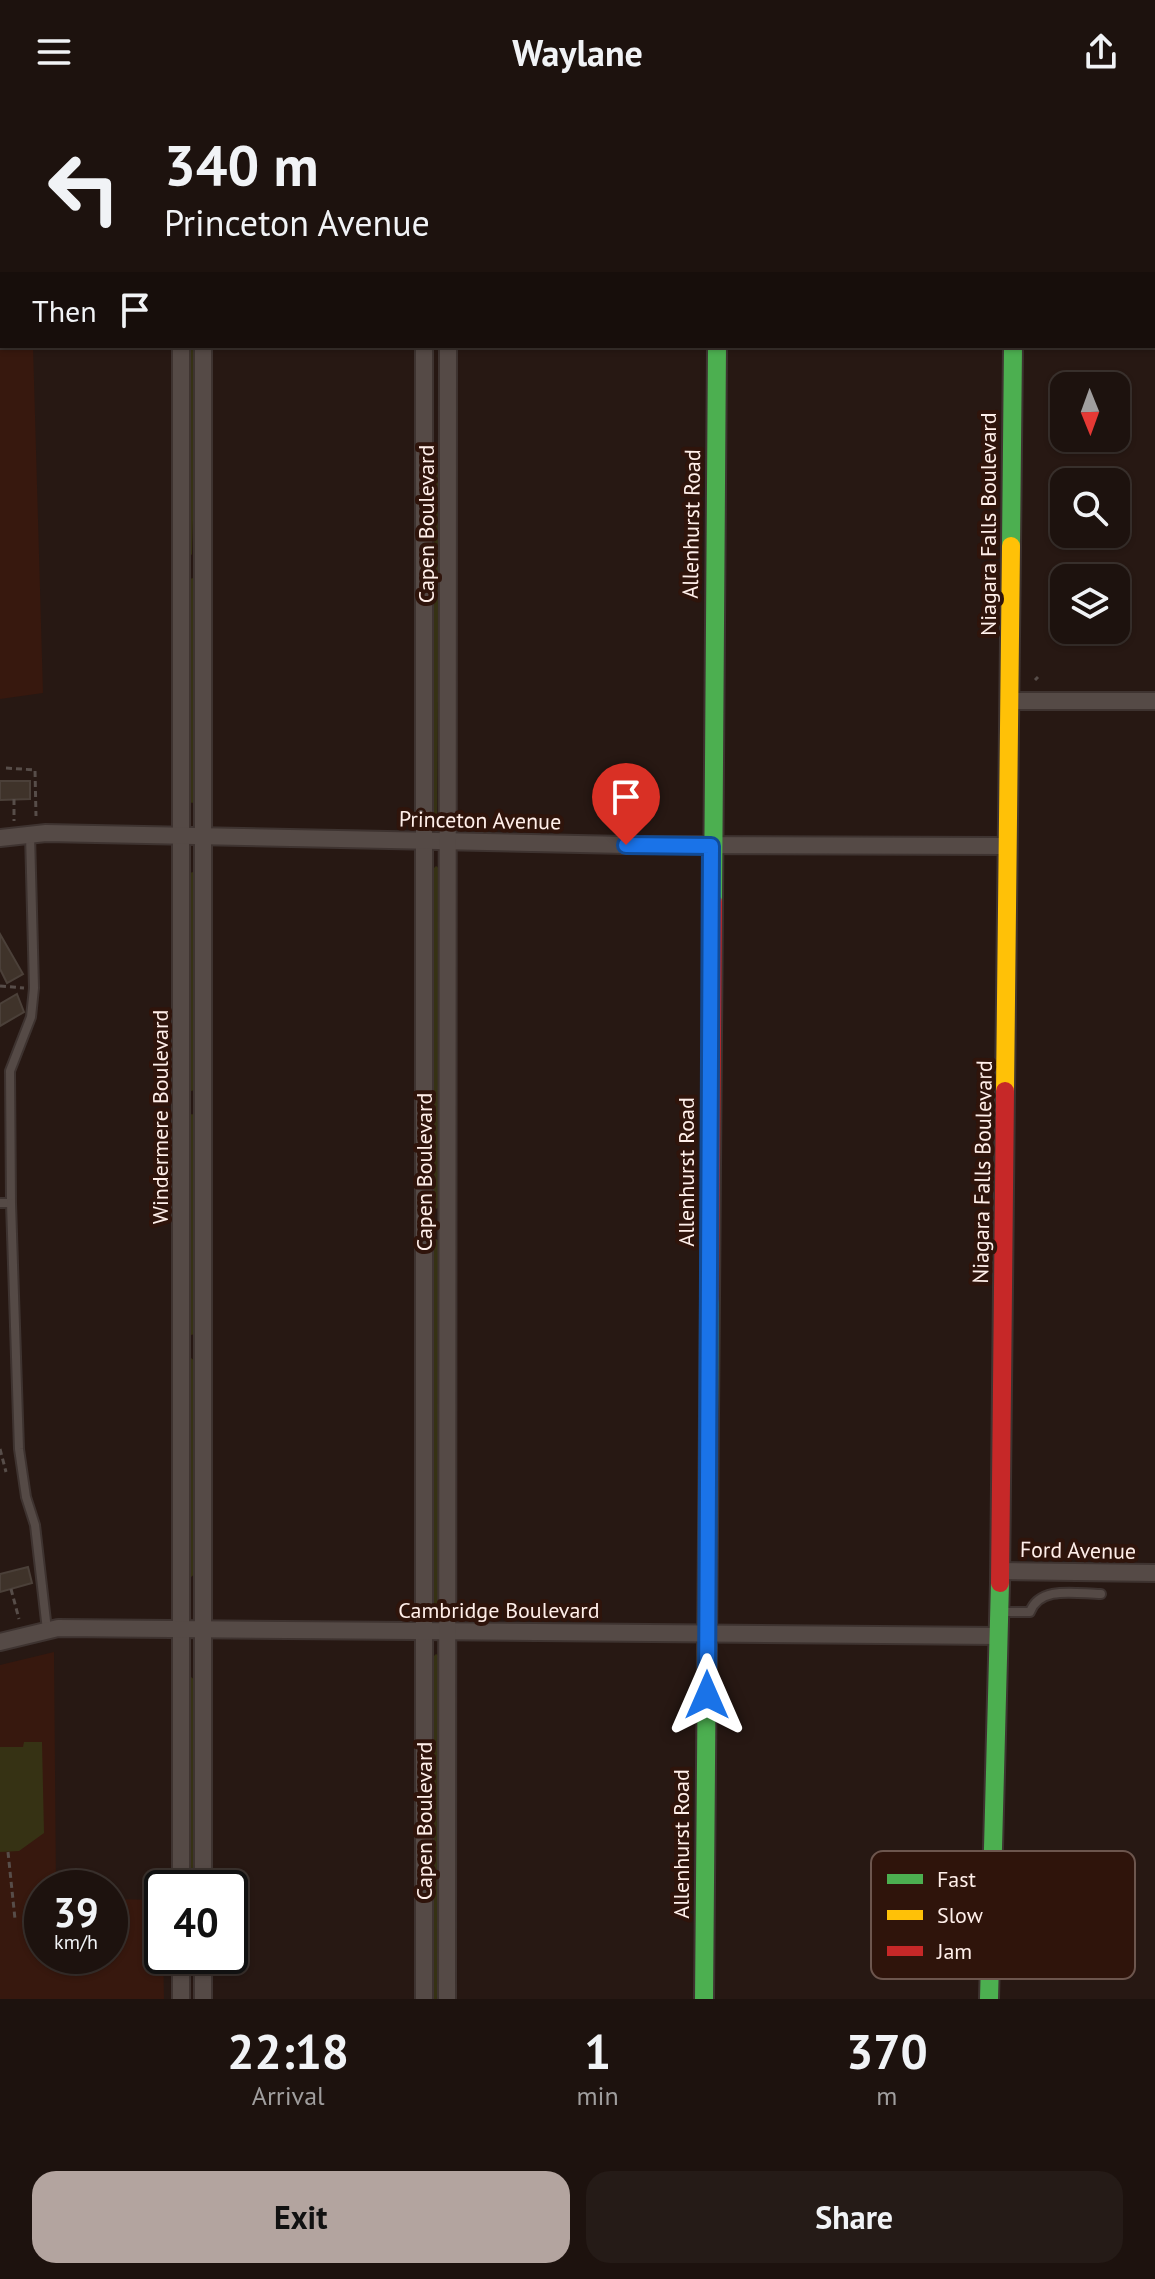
<!DOCTYPE html>
<html lang="en">
<head>
<meta charset="utf-8">
<style>
	body { margin:0; font-family:"PT Sans",sans-serif; background:#251b17; color:#f1f3f6; height:100vh; display:flex; flex-direction:column; font-size:30px; white-space:nowrap }
	* { box-sizing:border-box; margin:0 }
	p { font-size:26px; color:#a09e9e }
	.icon { flex:none; width:44px; height:44px; fill:none; stroke:currentColor; stroke-width:2; stroke-linecap:round; stroke-linejoin:round }
	.map { position:relative; height:1895px; overflow:hidden }
	.sheet { display:flex; flex-direction:column; background:#1d120e; flex:1 }
	.sheet>* { flex:none }
	.hud { position:absolute; left:0px; top:0px; width:1156px; height:244px; box-shadow:0 2px 6px #0004,0 0 0 2px #3b322e; background:#1d120e; color:#f1f3f6; overflow:hidden }
	.needle { width:52px; rotate:179deg }
	.controls { position:absolute; left:1050px; top:268px; display:grid; gap:16px }
	.controls a { display:grid; place-items:center; width:80px; height:80px; border-radius:16px; background:#1d120e; box-shadow:0 2px 6px #0004,0 0 0 2px #3b322e; font-size:40px }
	.speed { position:absolute; left:24px; top:1766px; display:flex; gap:16px; font-size:40px; font-weight:700; text-align:center }
	.speed>* { display:grid; place-content:center; width:104px; height:104px; border-radius:50%; background:#1d120e; box-shadow:0 2px 6px #0004,0 0 0 2px #3b322e; line-height:1 }
	.speed small { font-size:20px; font-weight:400 }
	.speed .limit { border:4px solid #111; border-radius:12px; background:#fff; color:#111 }
	.pin { position:absolute; display:grid; place-items:center; width:68px; height:68px; color:#fff; margin:-82px -34px; border-radius:50% 50% 50% 0; rotate:-45deg; box-shadow:0 0 8px #0007 }
	.pin .icon { rotate:45deg }
	.me { position:absolute; width:88px; margin:-44px; rotate:0deg; stroke-linejoin:round; filter:drop-shadow(0 0 6px #0008) }
	.turn { display:flex; align-items:center; gap:28px; height:168px; padding:0 32px; font-size:36px }
	.turn .icon { width:104px; height:104px; stroke-width:2.5 }
	.turn b { display:block; font-size:56px; line-height:68px }
	.then { display:flex; align-items:center; height:76px; padding:0 32px; background:#0003; gap:16px; font-size:30px }
	.eta { display:flex; justify-content:space-evenly; align-items:center; height:136px; text-align:center }
	.eta b { font-size:48px; font-weight:600; line-height:56px }
	.primary-button { display:flex; gap:16px; margin-top:auto; padding:16px 32px }
	.primary-button a { flex:1; height:92px; border-radius:24px; background:#b3a49f; color:#111; font-size:32px; font-weight:600; line-height:92px; text-align:center }
	.primary-button a+a { background:#251b17; color:#f1f3f6 }
	header { display:flex; justify-content:space-between; align-items:center; height:104px; padding:0 32px; background:#1d120e; font-size:36px; font-weight:600 }
	.map>svg:first-child { display:block }
	.built { fill:#37180e }
	.green { fill:#363214 }
	.building { fill:#3f332a; stroke:#4b4039; stroke-width:2 }
	.lines { fill:none; stroke-linecap:round; stroke-linejoin:round }
	.lane-casing { stroke:#3e3330; stroke-width:12 }
	.street-casing { stroke:#3e3330; stroke-width:20 }
	.fast-casing { stroke:#3e3330; stroke-width:22 }
	.slow-casing { stroke:#3e3330; stroke-width:22 }
	.jam-casing { stroke:#3e3330; stroke-width:22 }
	.path { stroke:#574d49; stroke-width:3; stroke-dasharray:6 4; stroke-linecap:butt }
	.lane { stroke:#554a46; stroke-width:8 }
	.street { stroke:#554a46; stroke-width:16 }
	.fast { stroke:#4caf50; stroke-width:18 }
	.slow { stroke:#ffc107; stroke-width:18 }
	.jam { stroke:#c62828; stroke-width:18 }
	.route-casing { stroke:#114b97; stroke-width:20 }
	.route { stroke:#1a73e8; stroke-width:14 }
	.labels { text-anchor:middle; dominant-baseline:central; stroke-width:8; stroke-linejoin:round; paint-order:stroke }
	.street-label { font-size:22px; fill:#ffefea; stroke:#2f140b }
	.key { fill:#2f140b; stroke:#6d564e; stroke-width:2 }
	.key-label { font-size:22px; fill:#ffefea }
</style>
</head>
<body>
<header><svg class="icon" aria-label="menu" viewBox="0 0 24 24"><path d="M4 6h16M4 12h16M4 18h16"/></svg>Waylane<svg class="icon" aria-label="share" viewBox="0 0 24 24"><path d="M12 15V3M7 8l5-5 5 5M5 13v7h14v-7"/></svg></header>
<div class="map">
<svg width="1155" height="1895" viewBox="0 0 1155 1895">
	<rect width="100%" height="100%" fill="#271813"/>
	<g class="built">
		<polygon points="0,0 65,0 2,2 2,242 33,242 43,589 0,595"/>
		<polygon points="54,1548 56,1784 42,1784 42,1852 110,1852 110,1795 162,1796 164,1895 0,1895 0,1561"/>
	</g>
	<g class="green">
		<polygon points="188,242 198,242 192,451 188,448"/>
		<polygon points="437,356 440,359 437,713 433,710 434,360"/>
		<polygon points="192,474 196,476 196,697 192,699 189,697 187,479"/>
		<polygon points="436,762 440,765 439,1103 436,1105 433,1103 433,765"/>
		<polygon points="192,768 195,769 197,983 192,987 188,986 187,773"/>
		<polygon points="192,1010 195,1012 197,1227 192,1231 189,1230 188,1012"/>
		<polygon points="436,1135 439,1137 439,1503 436,1506 433,1503 433,1137"/>
		<polygon points="191,1254 196,1258 196,1469 191,1473 188,1472"/>
		<polygon points="436,1550 439,1552 438,1895 433,1895 433,1553"/>
		<polygon points="191,1573 196,1577 196,1784 186,1784 188,1574"/>
		<polygon points="24,1638 42,1638 44,1729 19,1747 0,1748 0,1643 23,1643"/>
	</g>
	<g class="building">
		<polygon points="0,677 30,677 30,695 0,696"/>
		<polygon points="0,830 23,870 7,879 0,865"/>
		<polygon points="17,890 24,908 0,922 0,900"/>
		<polygon points="28,1463 32,1479 0,1488 0,1470"/>
	</g>
	<g class="lines">
		<defs>
			<g id="lane">
				<polyline points="0,1099 11,1099 10,967 31,913 34,884 30,730"/>
				<polyline points="11,1099 19,1345 26,1393 35,1421 47,1526"/>
				<path d="M 1000,1508 L 1030,1508 C 1040,1481 1077,1490 1101,1490"/>
			</g>
			<g id="street">
				<polyline points="181,0 181,2"/>
				<polyline points="203,0 203,2"/>
				<polyline points="424,2 424,0"/>
				<polyline points="449,2 449,0"/>
				<polyline points="722,2 722,0"/>
				<polyline points="181,242 181,1784"/>
				<polyline points="424,242 424,1895"/>
				<polyline points="1011,597 1155,597"/>
				<polyline points="0,734 46,729 626,741 1008,742"/>
				<polyline points="1000,1467 1155,1469"/>
				<polyline points="0,1538 58,1524 999,1532"/>
				<polyline points="203,1784 203,242"/>
				<polyline points="181,1852 181,1895"/>
				<polyline points="203,1895 203,1852"/>
				<polyline points="447,1895 448,242"/>
			</g>
			<g id="fast">
				<polyline points="1014,2 1015,0"/>
				<polyline points="1011,442 1013,242"/>
				<polyline points="713,798 717,242"/>
				<polyline points="704,1895 710,1194"/>
				<polyline points="989,1895 1000,1479"/>
			</g>
			<polyline id="slow" points="1005,987 1011,442"/>
			<g id="jam">
				<polyline points="710,1194 713,798"/>
				<polyline points="1000,1479 1005,987"/>
			</g>
		</defs>
		<use href="#lane" class="lane-casing"/>
		<use href="#street" class="street-casing"/>
		<use href="#fast" class="fast-casing"/>
		<use href="#slow" class="slow-casing"/>
		<use href="#jam" class="jam-casing"/>
		<g class="path">
			<polyline points="910,2 910,0"/>
			<polyline points="950,2 991,2"/>
			<polyline points="1035,576 1038,573"/>
			<polyline points="6,664 35,666 36,712"/>
			<polyline points="14,695 14,717"/>
			<polyline points="0,882 24,884"/>
			<polyline points="0,1345 6,1368"/>
			<polyline points="11,1485 19,1515"/>
			<polyline points="8,1748 15,1815"/>
		</g>
		<use href="#lane" class="lane"/>
		<use href="#street" class="street"/>
		<use href="#fast" class="fast"/>
		<use href="#slow" class="slow"/>
		<use href="#jam" class="jam"/>
	</g>
	<g class="lines">
		<defs>
			<polyline id="route" points="626,741 711,742 707,1591"/>
		</defs>
		<use href="#route" class="route-casing"/>
		<use href="#route" class="route"/>
	</g>
	<g class="labels">
		<g class="street-label">
			<text transform="translate(426 420) rotate(-90)">Capen Boulevard</text>
			<text transform="translate(691 420) rotate(-89)">Allenhurst Road</text>
			<text transform="translate(988 420) rotate(-90)">Niagara Falls Boulevard</text>
			<text transform="translate(480 716) rotate(1)">Princeton Avenue</text>
			<text transform="translate(160 1013) rotate(-90)">Windermere Boulevard</text>
			<text transform="translate(424 1068) rotate(-90)">Capen Boulevard</text>
			<text transform="translate(686 1068) rotate(-90)">Allenhurst Road</text>
			<text transform="translate(982 1068) rotate(-89)">Niagara Falls Boulevard</text>
			<text transform="translate(1078 1446) rotate(1)">Ford Avenue</text>
			<text x="499" y="1506">Cambridge Boulevard</text>
			<text transform="translate(424 1717) rotate(-90)">Capen Boulevard</text>
			<text transform="translate(681 1740) rotate(-90)">Allenhurst Road</text>
		</g>
	</g>
	<rect x="871" y="1747" width="264" height="128" rx="12" class="key"/>
	<rect x="887" y="1770" width="36" height="10" fill="#4caf50"/>
	<rect x="887" y="1806" width="36" height="10" fill="#ffc107"/>
	<rect x="887" y="1842" width="36" height="10" fill="#c62828"/>
	<g class="key-label">
		<text x="937" y="1783">Fast</text>
		<text x="937" y="1819">Slow</text>
		<text x="937" y="1855">Jam</text>
	</g>
</svg>
<div class="controls">
<a><svg class="needle" viewBox="-14 -14 28 28"><path d="M0-13l5 13h-10z" fill="#e53935"/><path d="M0 13l5-13h-10z" fill="#a09e9e"/></svg></a>
<a><svg class="icon" aria-label="search" viewBox="0 0 24 24"><circle cx="10" cy="10" r="6"/><path d="M15 15l6 6"/></svg></a>
<a><svg class="icon" aria-label="layers" viewBox="0 0 24 24"><path d="M12 4l9 5-9 5-9-5zM3 14l9 5 9-5"/></svg></a>
</div>
<div class="speed"><div>39<small>km/h</small></div><div class="limit">40</div></div>
<div class="pin" style="left:626px;top:741px;background:#d93025"><svg class="icon" aria-label="arrive" viewBox="0 0 24 24"><path d="M6 21V4h12l-3 4 3 4H6"/></svg></div>
<svg class="me" style="left:707px;top:1591px" viewBox="-20 -20 40 40"><path d="M0-17L14 15 0 8-14 15z" fill="#1a73e8" stroke="#fff" stroke-width="4"/></svg>
<div class="hud">
<div class="turn"><svg class="icon" aria-label="left" viewBox="0 0 24 24"><path d="M17 20v-9H6M10 6l-5 5 5 5"/></svg><div><b>340 m</b>Princeton Avenue</div></div>
<div class="then">Then<svg class="icon" aria-label="arrive" viewBox="0 0 24 24"><path d="M6 21V4h12l-3 4 3 4H6"/></svg></div>
</div>
</div>
<section class="sheet">
<div class="eta">
<div><b>22:18</b><p>Arrival</p></div>
<div><b>1</b><p>min</p></div>
<div><b>370</b><p>m</p></div>
</div>
<div class="primary-button"><a>Exit</a><a>Share</a></div>
</section>
</body>
</html>
